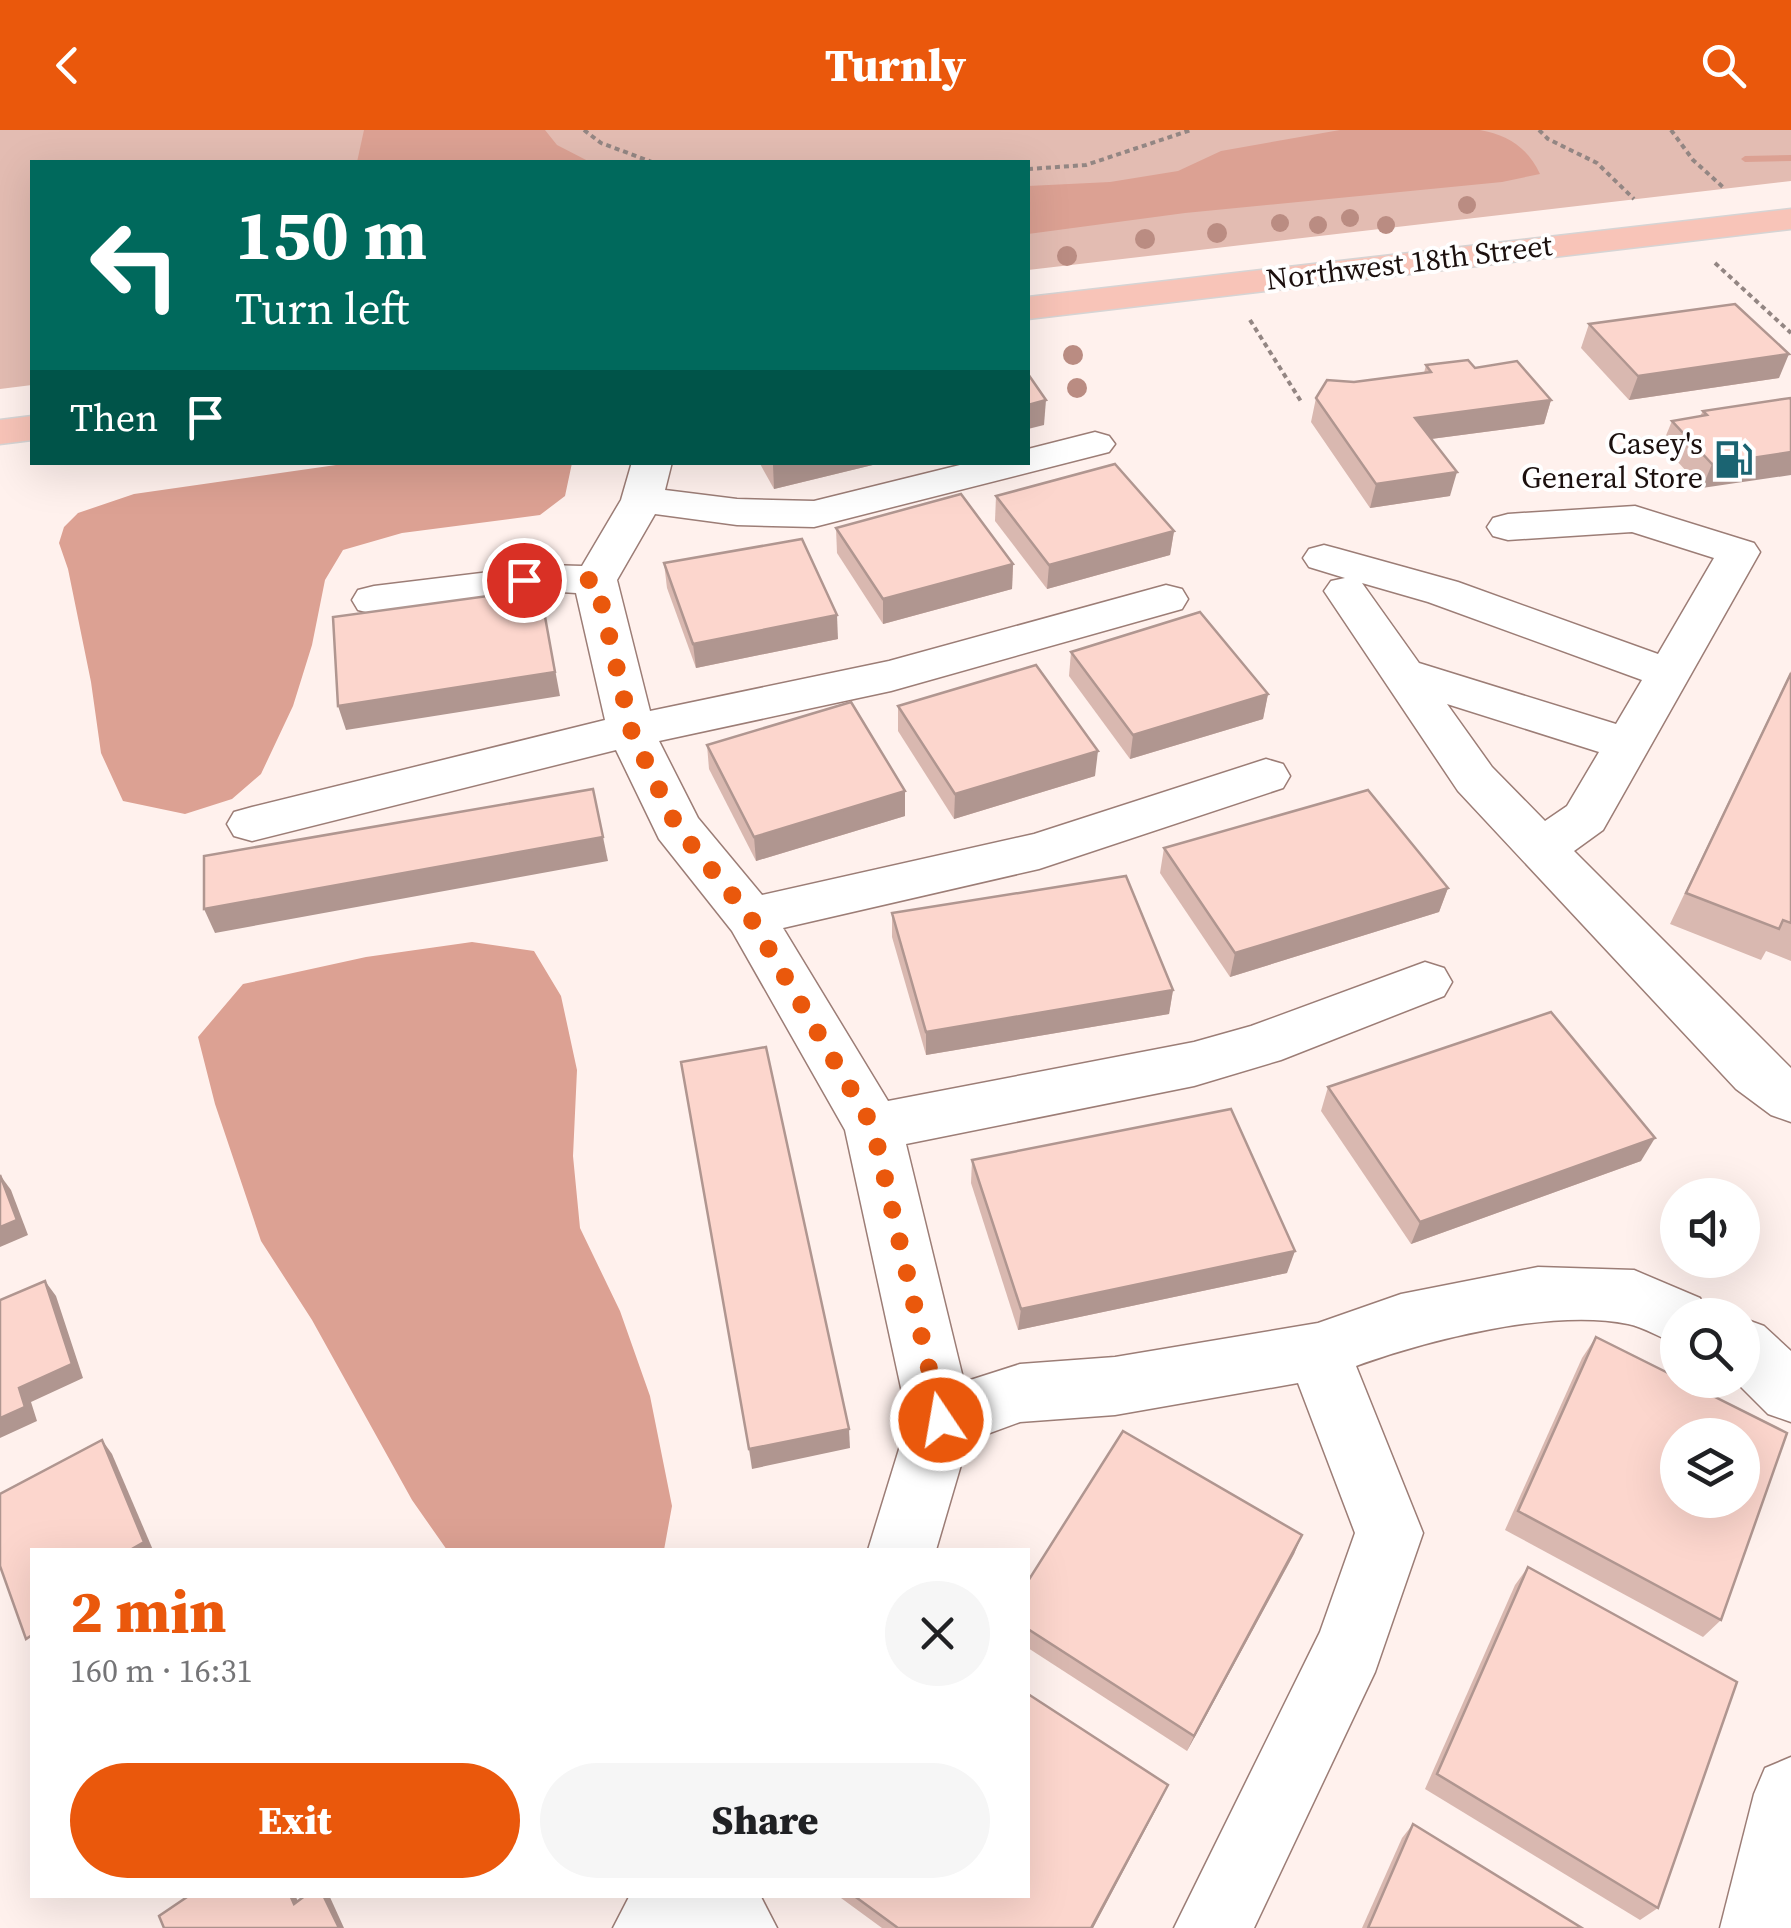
<!DOCTYPE html>
<html lang="en">
<head>
<meta charset="utf-8">
<style>
	body { margin:0; font-family:"Source Serif 4",serif; background:#f6f6f6; color:#202124; height:100vh; display:flex; flex-direction:column; font-size:38px; white-space:nowrap }
	* { box-sizing:border-box; margin:0 }
	p { font-size:32px; color:#757577 }
	.icon { flex:none; width:55px; height:55px; fill:none; stroke:currentColor; stroke-width:2; stroke-linecap:round; stroke-linejoin:round }
	.map { position:relative; flex:1; overflow:hidden }
	.panel { position:absolute; left:30px; top:1418px; width:1000px; height:350px; display:flex; flex-direction:column; background:#fff; border-radius:0px; box-shadow:0 10px 40px #0002 }
	.panel>* { flex:none }
	.banner { position:absolute; left:30px; top:30px; width:1000px; height:305px; border-radius:0px; box-shadow:0 10px 40px #0002; background:#00695c; color:#fff; overflow:hidden }
	.controls { position:absolute; left:1660px; top:1048px; display:grid; gap:20px }
	.controls a { display:grid; place-items:center; width:100px; height:100px; border-radius:50%; background:#fff; box-shadow:0 10px 40px #0002; font-size:50px }
	.pin { position:absolute; display:grid; place-items:center; width:85px; height:85px; color:#fff; margin:-42px; border:5px solid #fff; border-radius:50%; box-shadow:0 2px 10px #0007 }
	.me { position:absolute; width:110px; margin:-55px; rotate:348deg; stroke-linejoin:round; filter:drop-shadow(0 0 8px #0008) }
	.turn { display:flex; align-items:center; gap:35px; height:210px; padding:0 40px; font-size:45px }
	.turn .icon { width:130px; height:130px; stroke-width:2.5 }
	.turn b { display:block; font-size:70px; line-height:85px }
	.then { display:flex; align-items:center; height:95px; padding:0 40px; background:#0003; gap:20px; font-size:38px }
	.round { display:grid; place-items:center; flex:none; width:105px; height:105px; border-radius:52px; background:#f6f6f6 }
	.headline { display:flex; align-items:center; justify-content:space-between; height:170px; padding:0 40px }
	h1 { font-size:60px; font-weight:800; line-height:75px; color:#ea580c }
	.cta { display:flex; gap:20px; margin-top:auto; padding:20px 40px }
	.cta a { flex:1; height:115px; border-radius:60px; background:#ea580c; color:#fff; font-size:40px; font-weight:800; line-height:115px; text-align:center }
	.cta a+a { background:#f6f6f6; color:#202124 }
	header { display:flex; justify-content:space-between; align-items:center; height:130px; padding:0 40px; background:#ea580c; color:#fff; font-size:45px; font-weight:800 }
	.map>svg:first-child { display:block }
	.green { fill:#e3bcb2 }
	.water { fill:#dca193 }
	.lines { fill:none; stroke-linecap:round; stroke-linejoin:round }
	.stream { fill:#dca193; fill-rule:evenodd }
	.minor-casing { stroke:#9c7d76; stroke-width:3 }
	.major-casing { stroke:#d6d4d4; stroke-width:3 }
	.path { stroke:#938683; stroke-width:4; stroke-dasharray:5 4; stroke-linecap:butt }
	.minor { fill:#fff; fill-rule:evenodd }
	.major { fill:#f8c4b8; fill-rule:evenodd }
	.tree { fill:#ba8c82 }
	.wall { fill:#d9b8b0 }
	.shaded-wall { fill:#b09690 }
	.building { fill:#fcd6cd; stroke:#b09690; stroke-width:2.5; fill-rule:evenodd }
	.route { stroke:#ea580c; stroke-width:18; stroke-dasharray:0 32.4 }
	.labels { text-anchor:middle; dominant-baseline:central; stroke-width:8; stroke-linejoin:round; paint-order:stroke }
	.far-street-label { font-size:30px; fill:#1c100e; stroke:#fff }
	.far-poi-label { font-size:30px; fill:#1c100e; stroke:#fff; text-anchor:end }
</style>
</head>
<body>
<header><svg class="icon" aria-label="back" viewBox="0 0 24 24"><path d="M15 5l-7 7 7 7"/></svg>Turnly<svg class="icon" aria-label="search" viewBox="0 0 24 24"><circle cx="10" cy="10" r="6"/><path d="M15 15l6 6"/></svg></header>
<div class="map">
<svg width="1791" height="1798" viewBox="0 0 1791 1798">
	<rect width="100%" height="100%" fill="#fff1ed"/>
	<polygon class="green" points="0,0 1791,0 1791,51 1028,140 1028,32 32,32 32,255 0,259"/>
	<g class="water">
		<polygon points="364,0 545,0 557,15 590,32 357,32"/>
		<path d="M 1340,0 L 1480,0 C 1508,5 1528,18 1540,44 L 1502,52 L 1185,83 L 1028,104 L 1028,56 L 1110,52 L 1178,41 L 1221,21 Z"/>
		<polygon points="350,333 572,333 565,366 540,385 402,403 343,420 325,450 312,515 293,576 261,644 232,669 185,684 123,671 101,623 91,552 68,439 59,413 64,397 78,383 134,364"/>
		<polygon points="472,812 534,821 561,866 577,940 573,1026 580,1098 620,1181 650,1266 672,1376 664,1420 447,1420 412,1370 312,1190 261,1111 215,974 198,907 243,854 366,827"/>
	</g>
	<g class="lines">
		<polygon class="stream" points="1791,25 1791,31 1745,32 1741,29 1745,26"/>
		<defs>
			<g id="minor">
				<path d="M 1095,302 L 1109,306 L 1115,314 L 1109,322 L 814,397 L 737,395 L 655,384 L 617,450 L 650,581 L 889,531 L 1166,455 L 1182,459 L 1188,469 L 1182,479 L 891,561 L 659,611 L 698,688 L 762,765 L 1034,704 L 1266,629 L 1283,634 L 1290,646 L 1283,658 L 1039,739 L 783,798 L 888,971 L 1194,912 L 1251,896 L 1425,832 L 1444,838 L 1452,852 L 1444,866 L 1281,930 L 1194,956 L 906,1014 L 964,1252 L 1020,1234 L 1115,1227 L 1318,1193 L 1401,1164 L 1538,1137 L 1634,1140 L 1700,1168 L 1708,1185 L 1678,1185 L 1678,1214 C 1662,1209 1644,1197 1628,1194 C 1552,1178 1428,1210 1356,1236 L 1423,1403 L 1375,1542 L 1254,1798 L 1174,1798 L 1320,1502 L 1355,1403 L 1298,1253 L 1115,1285 L 1020,1292 L 968,1311 L 936,1420 L 868,1420 L 908,1290 L 845,1000 L 732,801 L 659,709 L 616,620 L 252,711 L 234,706 L 227,694 L 234,682 L 252,677 L 605,590 L 576,463 L 546,461 L 374,484 L 358,480 L 352,470 L 358,460 L 374,456 L 546,435 L 582,436 L 621,370 L 632,332 L 672,332 L 665,360 L 737,369 L 814,371 L 972,332 L 1028,332 L 1028,319 Z"/>
				<path d="M 1635,376 L 1754,413 L 1760,422 L 1603,700 L 1574,721 L 1791,938 L 1791,992 L 1771,985 L 1736,959 L 1458,661 L 1324,461 L 1331,451 L 1345,448 L 1309,437 L 1303,428 L 1309,419 L 1324,415 L 1339,419 L 1458,452 L 1658,524 L 1714,428 L 1632,402 L 1508,410 L 1493,406 L 1487,397 L 1493,388 L 1508,384 ZM 1362,453 L 1428,472 L 1642,550 L 1616,594 L 1419,533 ZM 1447,574 L 1599,622 L 1567,676 L 1545,691 L 1492,637 Z"/>
				<polygon points="1742,1188 1764,1196 1791,1221 1791,1292 1768,1284 1734,1250 1742,1250"/>
				<polygon points="1791,1627 1791,1798 1720,1798 1754,1664 1765,1638"/>
				<polygon points="630,1765 760,1765 777,1798 613,1798"/>
			</g>
			<g id="major">
				<polygon points="1791,79 1791,99 1028,189 1028,167"/>
				<polygon points="32,286 32,310 0,314 0,290"/>
			</g>
		</defs>
		<use href="#minor" class="minor-casing"/>
		<use href="#major" class="major-casing"/>
		<g class="path">
			<polyline points="584,0 601,13 652,32"/>
			<polyline points="1539,0 1548,9 1597,33 1634,69"/>
			<polyline points="1671,0 1693,30 1724,58"/>
			<polyline points="1028,39 1086,35 1191,0"/>
			<polyline points="1715,133 1791,203"/>
			<polyline points="1250,190 1302,273"/>
		</g>
		<use href="#minor" class="minor"/>
		<use href="#major" class="major"/>
	</g>
	<g class="tree">
		<circle cx="1467" cy="75" r="9"/>
		<circle cx="1350" cy="88" r="9"/>
		<circle cx="1280" cy="93" r="9"/>
		<circle cx="1318" cy="95" r="9"/>
		<circle cx="1386" cy="95" r="9"/>
		<circle cx="1217" cy="103" r="10"/>
		<circle cx="1145" cy="109" r="10"/>
		<circle cx="1067" cy="126" r="10"/>
		<circle cx="1073" cy="225" r="10"/>
		<circle cx="1077" cy="258" r="10"/>
	</g>
	<g class="wall">
		<polygon points="1589,194 1779,248 1629,270 1581,218"/>
		<polygon points="1426,235 1475,238 1551,270 1544,294 1431,309 1450,366 1370,378 1311,292 1316,268 1354,252 1424,243"/>
		<polygon points="1791,270 1702,358 1662,315 1672,291 1700,286 1703,281"/>
		<polygon points="759,332 885,332 774,359"/>
		<polygon points="996,366 1174,401 1170,425 1047,459 995,391"/>
		<polygon points="836,398 1013,434 1012,459 883,494 837,423"/>
		<polygon points="664,433 838,509 696,538 667,458"/>
		<polygon points="1071,522 1268,564 1263,589 1130,629 1069,546"/>
		<polygon points="1791,541 1791,831 1766,821 1761,830 1670,794"/>
		<polygon points="898,576 1095,646 954,689 898,601"/>
		<polygon points="707,615 905,661 905,686 756,731 709,639"/>
		<polygon points="1164,718 1448,758 1439,782 1230,847 1160,743"/>
		<polygon points="892,783 1173,860 1169,884 926,925 892,807"/>
		<polygon points="1328,957 1641,1031 1411,1114 1321,981"/>
		<polygon points="972,1030 1287,1143 1018,1200 971,1053"/>
		<polygon points="1596,1207 1721,1490 1703,1507 1505,1400 1582,1228"/>
		<polygon points="1302,1405 1294,1424 1187,1621 1028,1518 1028,1451"/>
		<polygon points="1528,1437 1658,1778 1640,1790 1425,1659 1515,1455"/>
		<polygon points="1168,1655 1161,1670 1093,1798 882,1798 841,1768 841,1765 1028,1765"/>
		<polygon points="1413,1694 1582,1798 1362,1798 1402,1708"/>
	</g>
	<g class="shaded-wall">
		<polygon points="1789,224 1779,248 1629,270 1638,246"/>
		<polygon points="1046,270 1044,295 1028,299 1028,275"/>
		<polygon points="1551,270 1544,294 1408,312 1415,288"/>
		<polygon points="1791,322 1791,345 1702,358 1712,334"/>
		<polygon points="782,332 885,332 774,359 773,335"/>
		<polygon points="1457,342 1450,366 1370,378 1376,354"/>
		<polygon points="1174,401 1170,425 1047,459 1049,435"/>
		<polygon points="1013,434 1012,459 883,494 883,469"/>
		<polygon points="540,459 560,566 346,600 338,576"/>
		<polygon points="837,485 838,509 696,538 693,514"/>
		<polygon points="1268,564 1263,589 1130,629 1133,605"/>
		<polygon points="1098,621 1095,646 954,689 955,664"/>
		<polygon points="905,661 905,686 756,731 754,707"/>
		<polygon points="603,707 608,731 215,803 204,779"/>
		<polygon points="1448,758 1439,782 1230,847 1235,823"/>
		<polygon points="1173,860 1169,884 926,925 926,902"/>
		<polygon points="1655,1008 1641,1031 1411,1114 1420,1092"/>
		<polygon points="0,1045 11,1060 28,1105 0,1117"/>
		<polygon points="1295,1121 1287,1143 1018,1200 1021,1179"/>
		<polygon points="45,1151 56,1166 83,1248 31,1272 37,1291 0,1308 0,1288 19,1258"/>
		<polygon points="849,1299 850,1318 752,1339 749,1319"/>
		<polygon points="102,1310 112,1324 153,1420 130,1420"/>
		<polygon points="1302,1405 1294,1424 1187,1621 1194,1606"/>
		<polygon points="1168,1655 1161,1670 1093,1798 1091,1798"/>
		<polygon points="290,1765 295,1765 303,1782 294,1774"/>
		<polygon points="323,1765 329,1765 344,1798 339,1798"/>
	</g>
	<g class="building">
		<polygon points="1735,174 1789,224 1638,246 1589,194"/>
		<polygon points="1468,230 1475,238 1517,231 1551,270 1415,288 1457,342 1376,354 1316,268 1327,250 1354,252 1431,242 1426,235"/>
		<polygon points="1028,244 1046,270 1028,275"/>
		<polygon points="1790,268 1791,270 1791,322 1712,334 1672,291 1707,285 1703,281"/>
		<polygon points="1115,334 1174,401 1049,435 996,366"/>
		<polygon points="961,364 1013,434 883,469 836,398"/>
		<polygon points="802,409 837,485 693,514 664,433"/>
		<polygon points="540,459 555,542 338,576 333,487"/>
		<polygon points="1200,482 1268,564 1133,605 1071,522"/>
		<polygon points="1036,535 1098,621 955,664 898,576"/>
		<polygon points="1791,543 1791,793 1783,790 1779,799 1686,763"/>
		<polygon points="851,572 905,661 754,707 707,615"/>
		<polygon points="593,659 603,707 204,779 204,726"/>
		<polygon points="1368,660 1448,758 1235,823 1164,718"/>
		<polygon points="1126,746 1173,860 926,902 892,783"/>
		<polygon points="1551,882 1655,1008 1420,1092 1328,957"/>
		<polygon points="766,917 849,1299 749,1319 681,932"/>
		<polygon points="1231,979 1295,1121 1021,1179 972,1030"/>
		<polygon points="0,1045 17,1090 0,1097"/>
		<polygon points="45,1151 72,1234 19,1258 25,1277 0,1288 0,1170"/>
		<path d="M 1596,1207 L 1678,1248 L 1678,1250 L 1681,1250 L 1787,1303 L 1721,1490 L 1518,1381 ZM 1678,1305 L 1742,1305 L 1742,1370 L 1678,1370 Z"/>
		<polygon points="1123,1301 1302,1405 1194,1606 1028,1499 1028,1451"/>
		<polygon points="102,1310 144,1412 130,1420 32,1420 32,1505 26,1509 0,1436 0,1364"/>
		<polygon points="1528,1437 1737,1552 1658,1778 1437,1644"/>
		<polygon points="1028,1564 1168,1655 1091,1798 898,1798 853,1765 1028,1765"/>
		<polygon points="1413,1694 1582,1798 1368,1798"/>
		<polygon points="190,1765 290,1765 294,1774 306,1765 323,1765 339,1798 164,1798 159,1786"/>
	</g>
	<g class="lines">
		<polyline class="route" points="524,450 596,450 632,603 677,697 750,787 873,997 941,1290"/>
	</g>
	<defs>
		<symbol id="fuel-bare" viewBox="-9 -9 18 18"><path d="M-5.5-6h7V0h2V4h1.3V-2.5L3-4.5l.8-.8L6-3V5H2.5V1h-1V6h-7ZM-4.2-4.7v3.2H.2V-4.7Z" fill="#1b6472" stroke="#fff" stroke-width="2.5" paint-order="stroke"/></symbol>
	</defs>
	<g fill-rule="evenodd">
		<use href="#fuel-bare" x="1706" y="302" width="55" height="55"/>
	</g>
	<g class="labels">
		<g class="far-street-label">
			<text transform="translate(1409 132) rotate(-7)">Northwest 18th Street</text>
		</g>
		<g class="far-poi-label">
			<text x="1703" y="313">Casey's<tspan x="1703" dy="34">General Store</tspan></text>
		</g>
	</g>
</svg>
<div class="controls">
<a><svg class="icon" aria-label="sound" viewBox="0 0 24 24"><path d="M4 9h4l5-4v14l-5-4H4zM17 9q2 3 0 6"/></svg></a>
<a><svg class="icon" aria-label="search" viewBox="0 0 24 24"><circle cx="10" cy="10" r="6"/><path d="M15 15l6 6"/></svg></a>
<a><svg class="icon" aria-label="layers" viewBox="0 0 24 24"><path d="M12 4l9 5-9 5-9-5zM3 14l9 5 9-5"/></svg></a>
</div>
<div class="pin" style="left:524px;top:450px;background:#d93025"><svg class="icon" aria-label="arrive" viewBox="0 0 24 24"><path d="M6 21V4h12l-3 4 3 4H6"/></svg></div>
<svg class="me" style="left:941px;top:1290px" viewBox="-20 -20 40 40"><circle r="17" fill="#ea580c" stroke="#fff" stroke-width="3"/><path d="M0-11L8 9 0 5-8 9z" fill="#fff"/></svg>
<div class="banner">
<div class="turn"><svg class="icon" aria-label="left" viewBox="0 0 24 24"><path d="M17 20v-9H6M10 6l-5 5 5 5"/></svg><div><b>150 m</b>Turn left</div></div>
<div class="then">Then<svg class="icon" aria-label="arrive" viewBox="0 0 24 24"><path d="M6 21V4h12l-3 4 3 4H6"/></svg></div>
</div>
<section class="panel">
<div class="headline"><div><h1>2 min</h1><p>160 m · 16:31</p></div><a class="round"><svg class="icon" aria-label="close" viewBox="0 0 24 24"><path d="M6 6l12 12M18 6L6 18"/></svg></a></div>
<div class="cta"><a>Exit</a><a>Share</a></div>
</section>
</div>
</body>
</html>
